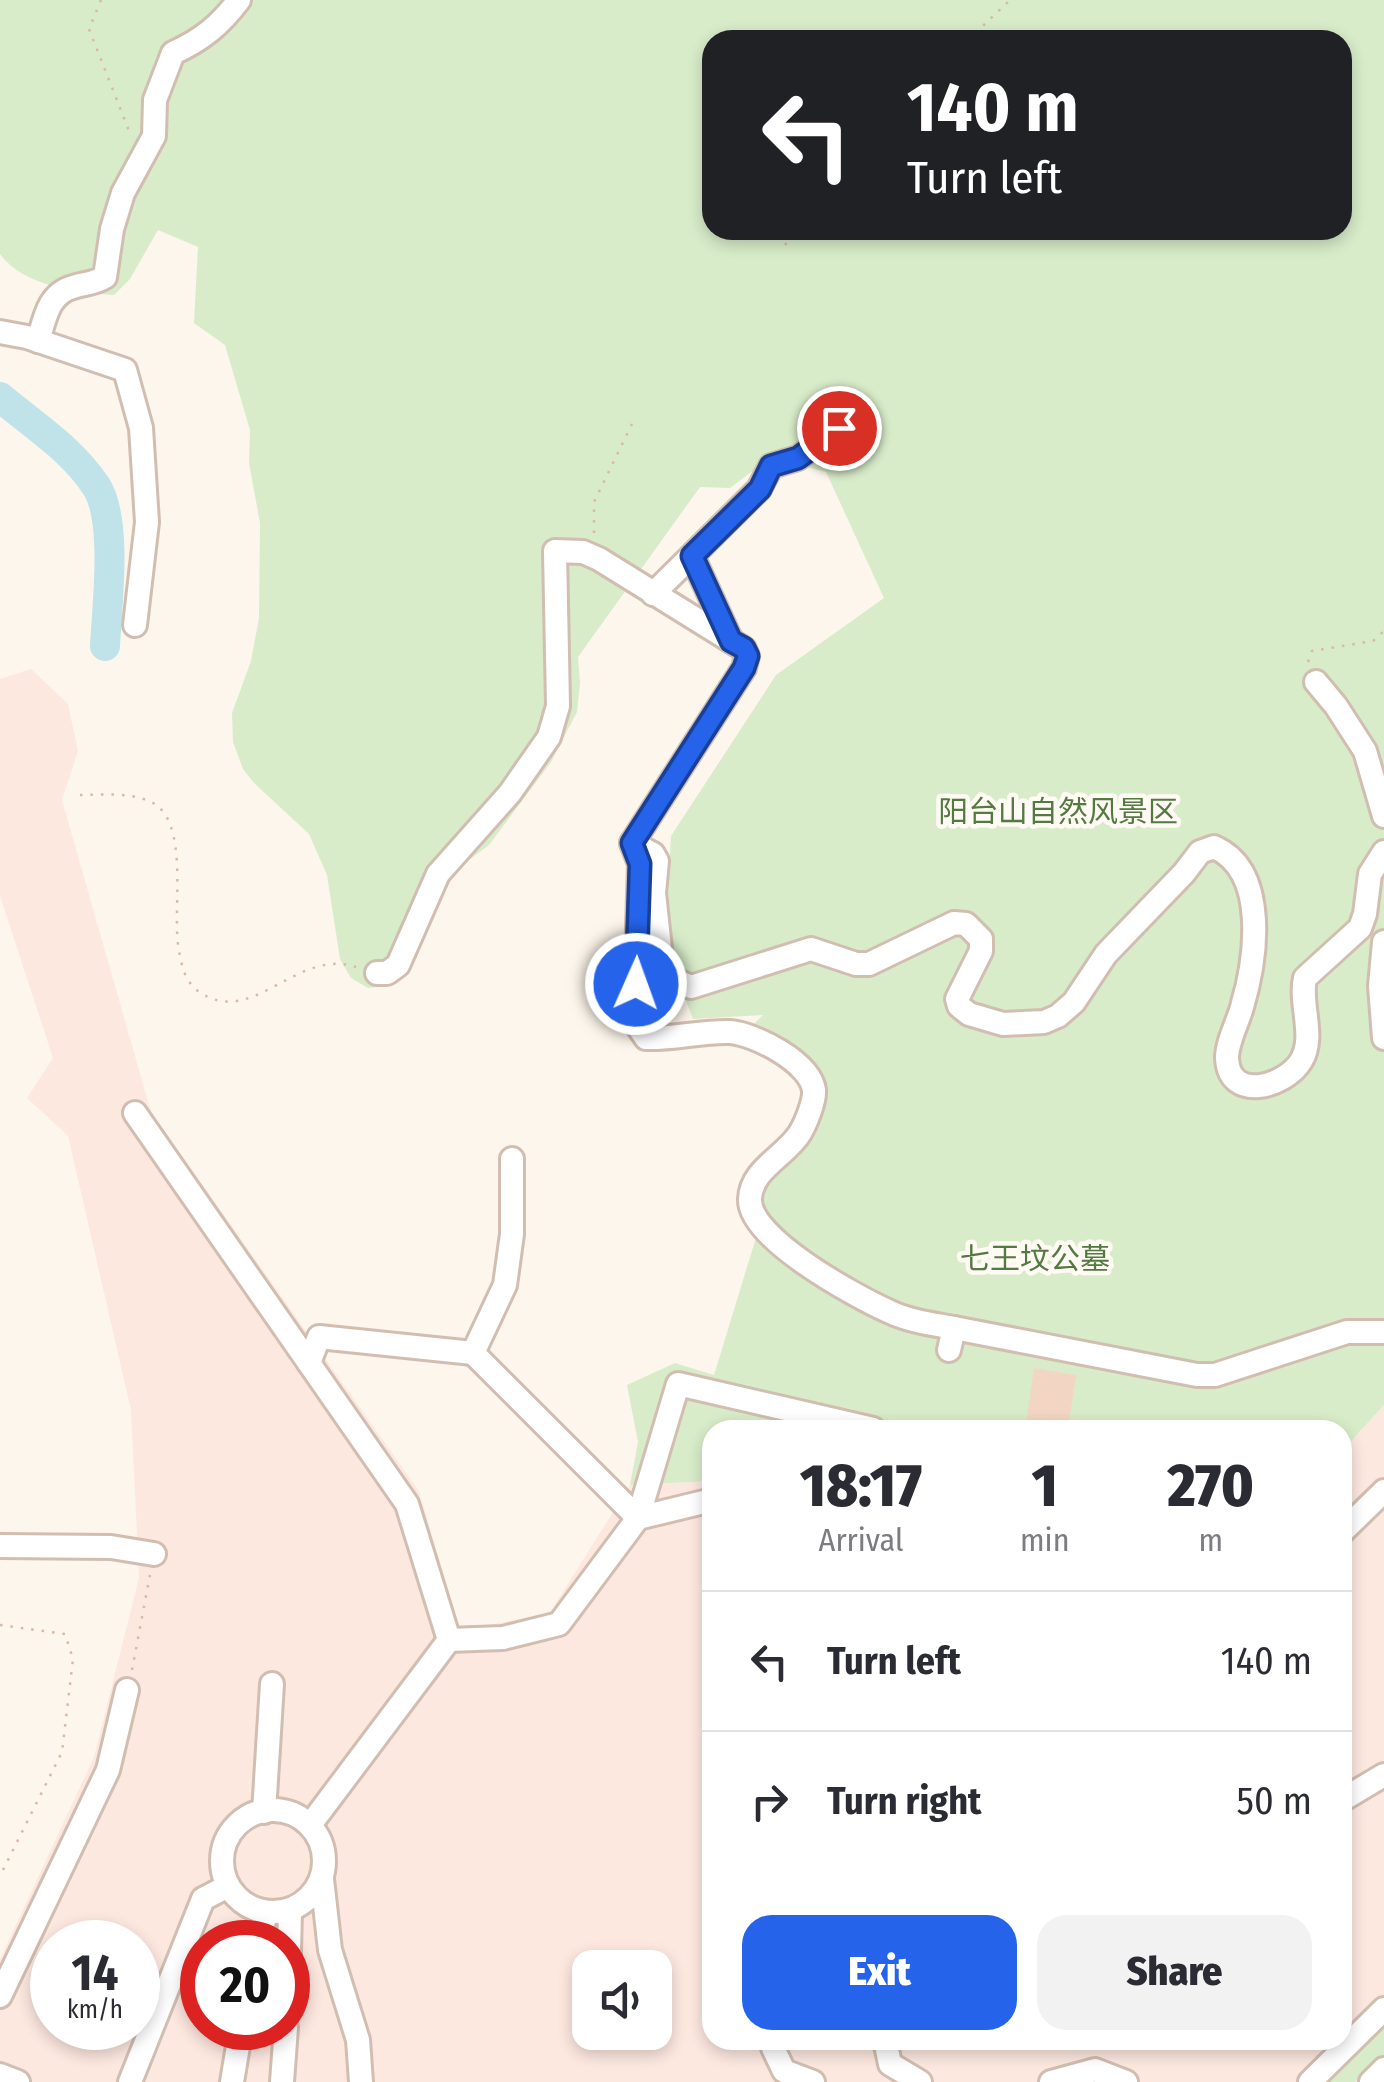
<!DOCTYPE html>
<html lang="en">
<head>
<meta charset="utf-8">
<style>
	body { margin:0; font-family:"Fira Sans Condensed","Noto Sans SC",sans-serif; background:#f2f2f3; color:#2b2b33; height:100vh; display:flex; flex-direction:column; font-size:38px; white-space:nowrap }
	* { box-sizing:border-box; margin:0 }
	p { font-size:32px; color:#7c7c81 }
	.icon { flex:none; width:55px; height:55px; fill:none; stroke:currentColor; stroke-width:2; stroke-linecap:round; stroke-linejoin:round }
	.map { position:relative; flex:1; overflow:hidden }
	.details { position:absolute; left:702px; top:1420px; width:650px; height:630px; display:flex; flex-direction:column; background:#fff; border-radius:30px; box-shadow:0 5px 15px #0003 }
	.details>* { flex:none }
	.hud { position:absolute; left:702px; top:30px; width:650px; height:210px; border-radius:30px; box-shadow:0 5px 15px #0003; background:#202124; color:#fff; overflow:hidden }
	.controls { position:absolute; left:572px; top:1950px; display:grid; gap:20px }
	.controls a { display:grid; place-items:center; width:100px; height:100px; border-radius:20px; background:#fff; box-shadow:0 5px 15px #0003; font-size:50px }
	.speed { position:absolute; left:30px; top:1920px; display:flex; gap:20px; font-size:50px; font-weight:700; text-align:center }
	.speed>* { display:grid; place-content:center; width:130px; height:130px; border-radius:50%; background:#fff; box-shadow:0 5px 15px #0003; line-height:1 }
	.speed small { font-size:25px; font-weight:400 }
	.speed .limit { border:15px solid #d22; background:#fff; color:#111 }
	.pin { position:absolute; display:grid; place-items:center; width:85px; height:85px; color:#fff; margin:-42px; border:5px solid #fff; border-radius:50%; box-shadow:0 2px 10px #0007 }
	.me { position:absolute; width:110px; margin:-55px; rotate:2deg; stroke-linejoin:round; filter:drop-shadow(0 0 8px #0008) }
	.turn { display:flex; align-items:center; gap:35px; height:210px; padding:0 40px; font-size:45px }
	.turn .icon { width:130px; height:130px; stroke-width:2.5 }
	.turn b { display:block; font-size:70px; line-height:85px }
	.eta { display:flex; justify-content:space-evenly; align-items:center; height:170px; text-align:center }
	.eta b { font-size:60px; font-weight:800; line-height:70px }
	.cta { display:flex; gap:20px; margin-top:auto; padding:20px 40px }
	.cta a { flex:1; height:115px; border-radius:30px; background:#2563eb; color:#fff; font-size:40px; font-weight:800; line-height:115px; text-align:center }
	.cta a+a { background:#f2f2f3; color:#2b2b33 }
	ul { padding:0; list-style:none }
	li { display:flex; align-items:center; gap:30px; height:140px; padding:0 40px; border-top:2px solid #e1e1e2 }
	li div { flex:1 }
	li b { display:block; font-size:38px }
	li em { font-style:normal }
	.map>svg:first-child { display:block }
	.commercial { fill:#fde8e0; fill-rule:evenodd }
	.green { fill:#d8ecc9; fill-rule:evenodd }
	.lines { fill:none; stroke-linecap:round; stroke-linejoin:round }
	.river { stroke:#bfe3e8; stroke-width:30 }
	.building { fill:#f3d5c3 }
	.minor-casing { stroke:#d1beb0; stroke-width:28 }
	.path { stroke:#d9b8a5; stroke-width:2.5; stroke-dasharray:2.5 8; stroke-linecap:butt }
	.minor { stroke:#fff; stroke-width:22 }
	.route-casing { stroke:#184099; stroke-width:25 }
	.route { stroke:#2563eb; stroke-width:18 }
	.labels { text-anchor:middle; dominant-baseline:central; stroke-width:9; stroke-linejoin:round; paint-order:stroke }
	.park-label { font-size:30px; fill:#537a41; stroke:#fffaf3 }
</style>
</head>
<body>
<div class="map">
<svg width="1384" height="2082" viewBox="0 0 1384 2082">
	<rect width="100%" height="100%" fill="#fdf6ec"/>
	<path class="commercial" d="M 31,669 L 68,704 L 78,751 L 62,800 L 151,1112 L 419,1491 L 460,1630 L 549,1614 L 630,1485 L 712,1481 L 712,2040 L 1342,2040 L 1343,1450 L 1384,1405 L 1384,2082 L 0,2082 L 0,1959 L 94,1757 L 139,1578 L 131,1410 L 68,1136 L 27,1098 L 53,1058 L 0,896 L 0,679 ZM 52,1942 L 138,1942 L 138,2028 L 52,2028 ZM 202,1942 L 288,1942 L 288,2028 L 202,2028 ZM 590,1968 L 655,1968 L 655,2032 L 590,2032 Z"/>
	<g class="green">
		<path d="M 0,0 L 1384,0 L 1384,1405 L 1343,1450 L 1342,1430 L 712,1430 L 712,1481 L 630,1485 L 638,1442 L 627,1385 L 675,1363 L 714,1375 L 759,1228 L 745,1216 L 790,1134 L 807,1083 L 790,1058 L 739,1038 L 763,1015 L 693,1019 L 680,985 L 664,980 L 659,894 L 669,871 L 671,836 L 776,675 L 884,598 L 826,472 L 776,459 L 758,467 L 730,488 L 700,487 L 578,657 L 580,683 L 577,712 L 551,762 L 489,845 L 461,866 L 439,890 L 401,967 L 383,986 L 368,988 L 351,978 L 340,959 L 327,875 L 309,834 L 254,783 L 243,769 L 233,742 L 232,713 L 251,661 L 259,618 L 260,523 L 249,463 L 250,430 L 225,345 L 194,323 L 198,247 L 158,230 L 130,279 L 114,295 C 77,293 23,286 0,254 ZM 712,40 L 1342,40 L 1342,230 L 712,230 Z"/>
		<polygon points="1384,2017 1384,2055 1355,2082 1322,2082"/>
	</g>
	<g class="lines">
		<path class="river" d="M 0,397 C 33,425 72,449 96,486 C 118,519 107,605 105,646"/>
	</g>
	<polygon class="building" points="1034,1368 1076,1375 1068,1430 1025,1430"/>
	<g class="lines">
		<defs>
			<g id="minor">
				<polyline points="0,332 27,337 125,370 141,428 147,522 135,625"/>
				<path d="M 38,341 C 45,318 48,294 73,287 C 86,283 93,284 105,277 L 112,229 L 123,193 L 154,136 L 155,100 L 173,53 C 202,40 220,25 239,0"/>
				<polyline points="692,556 731,641"/>
				<polyline points="653,594 759,489 771,466 798,458 839,428"/>
				<polyline points="1316,682 1336,706 1365,751 1384,816"/>
				<path d="M 632,843 L 653,854 L 657,861 L 654,893 L 662,967 L 671,978 L 691,987 L 811,949 L 856,964 L 869,964 L 954,923 L 966,924 L 981,939 L 981,951 L 957,999 L 959,1006 L 969,1014 L 1003,1024 L 1044,1022 L 1058,1016 L 1074,1002 L 1106,954 L 1184,873 L 1200,852 L 1214,847 C 1269,871 1256,960 1242,1007 C 1238,1022 1227,1042 1227,1058 C 1229,1103 1285,1087 1301,1061 C 1316,1037 1299,1004 1305,978 L 1360,928 L 1365,914 L 1370,874 L 1384,852"/>
				<polyline points="1384,942 1380,986 1384,1038"/>
				<path d="M 377,973 L 387,973 L 398,965 L 438,874 L 510,793 L 549,737 L 558,706 L 555,551 L 583,552 L 599,559 L 744,649 L 747,656 L 744,668 L 632,843 L 640,864 L 635,1022 L 646,1038 C 674,1039 702,1031 730,1032 C 755,1034 810,1062 814,1090 C 815,1101 806,1123 800,1133 C 786,1156 751,1169 750,1199 C 748,1238 855,1296 888,1311 C 908,1321 933,1324 954,1328"/>
				<polyline points="135,1113 407,1504 449,1640 503,1638 559,1624 638,1518 712,1500"/>
				<polyline points="512,1159 512,1234 505,1285 473,1353 638,1518 678,1384 873,1429"/>
				<polyline points="949,1350 954,1328 1197,1375 1215,1375 1347,1332 1384,1332"/>
				<polyline points="309,1363 319,1337 473,1353"/>
				<polyline points="1342,1532 1384,1491"/>
				<polyline points="0,1546 111,1547 154,1554"/>
				<polyline points="1342,1800 1384,1775"/>
				<circle cx="273" cy="1861" r="51"/>
				<polyline points="264,1812 272,1684"/>
				<polyline points="310,1825 449,1640"/>
				<polyline points="322,1879 330,1950 358,2040 361,2082"/>
				<polyline points="256,1942 267,1913"/>
				<polyline points="288,1994 290,1911"/>
				<polyline points="0,1996 108,1770 127,1690"/>
				<polyline points="775,2040 773,2048 784,2071 813,2082"/>
				<polyline points="885,2040 890,2064 920,2082"/>
				<polyline points="0,2075 18,2082"/>
				<polyline points="130,2082 203,1899 228,1886"/>
				<polyline points="232,2082 241,2028"/>
				<polyline points="282,2082 286,2028"/>
				<polyline points="1051,2082 1095,2070 1126,2082"/>
				<polyline points="1310,2082 1384,2009"/>
				<polyline points="1371,2082 1384,2069"/>
			</g>
		</defs>
		<use href="#minor" class="minor-casing"/>
		<g class="path">
			<polyline points="101,0 89,29 131,136"/>
			<polyline points="968,40 1010,0"/>
			<polyline points="785,245 798,230"/>
			<polyline points="594,533 594,502 632,424"/>
			<polyline points="1308,662 1312,651 1373,641 1384,631"/>
			<path d="M 80,795 C 103,795 128,792 149,801 C 192,818 171,912 179,951 C 182,967 185,981 198,991 C 252,1030 296,947 356,967"/>
			<polyline points="0,1625 65,1634 73,1659 62,1752 0,1876"/>
			<polyline points="132,1670 150,1575"/>
		</g>
		<use href="#minor" class="minor"/>
	</g>
	<g class="lines">
		<defs>
			<polyline id="route" points="636,984 640,864 632,843 744,668 748,656 744,648 731,641 692,556 760,489 771,466 798,458 839,428"/>
		</defs>
		<use href="#route" class="route-casing"/>
		<use href="#route" class="route"/>
	</g>
	<g class="labels">
		<g class="park-label">
			<text x="1058" y="812">阳台山自然风景区</text>
			<text x="1035" y="1259">七王坟公墓</text>
		</g>
	</g>
</svg>
<div class="controls">
<a><svg class="icon" aria-label="sound" viewBox="0 0 24 24"><path d="M4 9h4l5-4v14l-5-4H4zM17 9q2 3 0 6"/></svg></a>
</div>
<div class="speed"><div>14<small>km/h</small></div><div class="limit">20</div></div>
<div class="pin" style="left:839px;top:428px;background:#d93025"><svg class="icon" aria-label="arrive" viewBox="0 0 24 24"><path d="M6 21V4h12l-3 4 3 4H6"/></svg></div>
<svg class="me" style="left:636px;top:984px" viewBox="-20 -20 40 40"><circle r="17" fill="#2563eb" stroke="#fff" stroke-width="3"/><path d="M0-11L8 9 0 5-8 9z" fill="#fff"/></svg>
<div class="hud">
<div class="turn"><svg class="icon" aria-label="left" viewBox="0 0 24 24"><path d="M17 20v-9H6M10 6l-5 5 5 5"/></svg><div><b>140 m</b>Turn left</div></div>
</div>
<section class="details">
<div class="eta">
<div><b>18:17</b><p>Arrival</p></div>
<div><b>1</b><p>min</p></div>
<div><b>270</b><p>m</p></div>
</div>
<ul>
<li><svg class="icon" aria-label="left" viewBox="0 0 24 24"><path d="M17 20v-9H6M10 6l-5 5 5 5"/></svg><div><b>Turn left</b></div><em>140 m</em></li>
<li><svg class="icon" aria-label="right" viewBox="0 0 24 24"><path d="M7 20v-9h11M14 6l5 5-5 5"/></svg><div><b>Turn right</b></div><em>50 m</em></li>
</ul>
<div class="cta"><a>Exit</a><a>Share</a></div>
</section>
</div>
</body>
</html>
